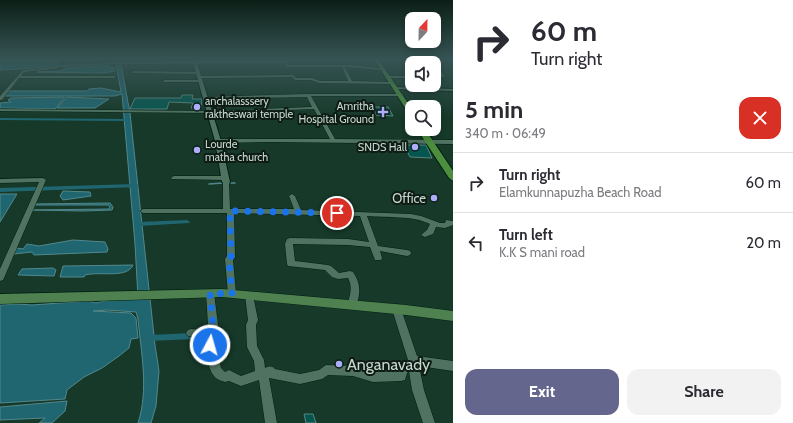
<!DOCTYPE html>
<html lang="en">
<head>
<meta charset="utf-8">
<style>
	body { margin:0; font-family:Cabin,sans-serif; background:#f2f2f3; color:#2b2b33; height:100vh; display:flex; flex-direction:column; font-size:15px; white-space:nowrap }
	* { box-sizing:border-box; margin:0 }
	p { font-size:13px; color:#7c7c81 }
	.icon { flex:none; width:22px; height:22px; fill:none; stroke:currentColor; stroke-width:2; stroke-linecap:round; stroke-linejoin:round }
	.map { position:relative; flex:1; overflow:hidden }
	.details { display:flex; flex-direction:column; background:#fff; width:340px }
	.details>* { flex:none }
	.banner { background:#fff; color:#2b2b33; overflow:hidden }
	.needle { width:26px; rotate:22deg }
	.controls { position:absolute; left:405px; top:12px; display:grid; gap:8px }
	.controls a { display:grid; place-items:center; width:36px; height:36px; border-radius:8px; background:#fff; box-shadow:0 2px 6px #0003; font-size:20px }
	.pin { position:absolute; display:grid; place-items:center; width:34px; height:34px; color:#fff; margin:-17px; border:2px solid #fff; border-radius:50%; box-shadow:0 1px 4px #0007 }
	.me { position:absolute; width:44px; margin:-22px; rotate:6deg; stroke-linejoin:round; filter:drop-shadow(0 0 3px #0008) }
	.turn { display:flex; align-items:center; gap:14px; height:84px; padding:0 12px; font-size:18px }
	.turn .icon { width:52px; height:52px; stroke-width:2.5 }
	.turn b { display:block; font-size:28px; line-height:34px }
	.round { display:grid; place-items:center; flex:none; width:42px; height:42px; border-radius:12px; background:#f2f2f3 }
	.summary { display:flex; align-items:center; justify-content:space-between; height:68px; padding:0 12px }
	h1 { font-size:24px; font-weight:700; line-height:30px }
	.button { display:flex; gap:8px; margin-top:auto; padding:8px 12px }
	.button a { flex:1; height:46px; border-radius:12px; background:#65668d; color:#fff; font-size:16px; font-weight:700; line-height:46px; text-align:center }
	.button a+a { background:#f2f2f3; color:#2b2b33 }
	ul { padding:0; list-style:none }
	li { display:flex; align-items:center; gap:12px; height:60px; padding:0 12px; border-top:1px solid #e1e1e2 }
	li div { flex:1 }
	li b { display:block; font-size:15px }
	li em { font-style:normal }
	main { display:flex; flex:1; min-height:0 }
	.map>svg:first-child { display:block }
	.water { fill:#206671; stroke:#52888d }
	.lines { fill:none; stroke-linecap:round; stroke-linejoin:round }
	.stream { stroke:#52888d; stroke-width:1.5 }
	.canal { fill:#206671; fill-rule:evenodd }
	.building { fill:#065650; stroke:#5a8680 }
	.minor-casing { stroke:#001f12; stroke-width:1 }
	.tertiary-casing { stroke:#001f12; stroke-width:2 }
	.secondary-casing { stroke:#001f12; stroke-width:1 }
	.primary-casing { stroke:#001f12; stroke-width:2 }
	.minor { fill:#507361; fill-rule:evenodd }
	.tertiary { fill:#507361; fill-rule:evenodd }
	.secondary { fill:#4e8050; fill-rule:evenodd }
	.primary { fill:#4c8d3e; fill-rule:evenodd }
	.route { stroke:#1a73e8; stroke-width:7; stroke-dasharray:0 12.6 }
	.poi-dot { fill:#abaffb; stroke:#0e1c15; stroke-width:1.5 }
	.labels { text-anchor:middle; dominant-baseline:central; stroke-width:4; stroke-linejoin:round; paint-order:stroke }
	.far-poi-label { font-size:11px; fill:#c6d8ce; stroke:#0e1c15; text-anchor:start }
	.poi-label { font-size:13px; fill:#c6d8ce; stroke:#0e1c15; text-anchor:end }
	.near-poi-label { font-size:16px; fill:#c6d8ce; stroke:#0e1c15; text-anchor:start }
</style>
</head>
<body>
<main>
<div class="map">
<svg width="453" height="423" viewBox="0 0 453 423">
	<rect width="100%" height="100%" fill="#163929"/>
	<g class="water">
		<polygon points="0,59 59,59 55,67 0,70"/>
		<path d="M 115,59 L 120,59 L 130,113 L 155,345 L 159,371 L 156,406 L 151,423 L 138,423 C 149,389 141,353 138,319 L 136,312 L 107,310 L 93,311 L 131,313 L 136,318 L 138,338 L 131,339 L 129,348 L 119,356 L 102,368 L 84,377 L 67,390 L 65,399 L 0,403 L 0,305 L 18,304 L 32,305 L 88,301 L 96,303 L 109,300 L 138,298 L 135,244 L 122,94 L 115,96 L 5,96 L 8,91 L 87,91 L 89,89 L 101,88 L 121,92 Z"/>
		<polygon points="105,65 109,66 109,68 114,68 115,71 104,73 37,72 61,71 67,68"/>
		<polygon points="65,97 55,109 0,108 0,103 11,102 8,100 11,98"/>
		<polygon points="67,97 109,99 95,108 57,108"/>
		<polygon points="63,191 90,192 91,196 63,200 60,196"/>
		<polygon points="0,194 17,194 0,222"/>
		<polygon points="110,203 113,207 112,210 83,211 31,210 109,209 110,207 108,205 33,205 34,204"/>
		<polygon points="73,240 105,242 108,249 107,252 34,255 32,252 14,254 17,248 23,249 27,244 39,246"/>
		<path d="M 133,265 C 127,279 100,271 85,275 L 84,277 L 60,277 L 63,266 Z"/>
		<polygon points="53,268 56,270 54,276 18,275 22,269"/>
		<polygon points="67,401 65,411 52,423 39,423 45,418 0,420 0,407"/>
	</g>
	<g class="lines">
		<g class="stream">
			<polyline points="229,183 235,183"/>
			<polyline points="209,184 223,183"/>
		</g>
		<g class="canal">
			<polygon points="0,118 129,119 131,120 129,121 0,120"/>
			<polygon points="136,184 138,185 139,186 138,187 0,192 0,188"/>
			<polygon points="187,220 190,222 189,223 139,226 136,224 139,222"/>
			<polygon points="207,332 225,332 228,333 229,335 228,337 225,338 207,338 204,337 203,335 204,333"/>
			<polygon points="194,333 197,334 198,336 197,338 194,339 149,341 146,340 145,338 146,336 149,335"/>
		</g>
	</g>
	<g class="building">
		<polygon points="182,95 193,95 192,99 202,99 201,108 191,108 193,103 169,102 167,109 130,109 135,98 181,98"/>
		<polygon points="372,107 388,107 393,116 376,115"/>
		<polygon points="397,145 426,145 432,158 410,157 407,151 401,151"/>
		<polygon points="304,414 313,414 316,423 306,423"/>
	</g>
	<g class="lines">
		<defs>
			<g id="minor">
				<polygon points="172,61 285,61 288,65 354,65 384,69 382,70 345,67 352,81 391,82 393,83 391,84 319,83 311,80 295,80 292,77 199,78 197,77 199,76 293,75 296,78 312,78 320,81 348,81 342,67 287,67 284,63 115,64 60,67 55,69 24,72 21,76 114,76 116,77 114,78 19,78 2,100 0,100 0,96 23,70 54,67 59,65"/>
				<polygon points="437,70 439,70 444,75 444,77 434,77 434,75 440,75 436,71"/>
				<polygon points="134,71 198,72 200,73 198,74 133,73 132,72"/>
				<polygon points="387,76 412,76 412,78 386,78 385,77"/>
				<polygon points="165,80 200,80 202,81 200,82 164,82 164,80"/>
				<polygon points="308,94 401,94 403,95 401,96 311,96 335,139 453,140 453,144 271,142 218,143 215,141 218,139 330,139 314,109 210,113 0,111 0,109 210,111 312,107 307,97 205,99 203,98 205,97"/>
				<polygon points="174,176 225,176 228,178 225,180 172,179 171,178 172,177"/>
				<polygon points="43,178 46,180 4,278 3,280 0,281 0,269 39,182 0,183 0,179"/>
				<path d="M 226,180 L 229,182 L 230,209 L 294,209 L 289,196 L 292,194 L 295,196 L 301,210 L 411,214 L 421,216 L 440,223 L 445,223 L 446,220 L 453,221 L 453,225 L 445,228 L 436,227 L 433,234 L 425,237 L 421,235 L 427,230 L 430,224 C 412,215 388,218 367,216 L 378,246 L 407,250 L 410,251 L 411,253 L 410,255 L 407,256 L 380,251 L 382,258 L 381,260 L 375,260 L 370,247 L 348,245 L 293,244 L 295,261 L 328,265 L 331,266 L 339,273 L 350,271 L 353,272 C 361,283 361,295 355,308 L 352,309 L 349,308 L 347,305 C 350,296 353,287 348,278 L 338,279 L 332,277 L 325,270 L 288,266 L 287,264 L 285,244 L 287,239 L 290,238 L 348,239 L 369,242 L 360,216 L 234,213 L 235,257 L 233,260 L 236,294 L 235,296 L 232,297 L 229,296 L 228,294 L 225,259 L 227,256 L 227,213 L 143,213 L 140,211 L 143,209 L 223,209 L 223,182 Z"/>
				<path d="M 210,290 L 213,291 L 214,293 L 218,325 L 214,335 L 221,368 L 225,372 L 229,370 L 241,376 L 255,371 L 254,361 L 247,347 L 246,325 L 248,320 L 245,295 L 246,293 L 249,292 L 252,293 L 253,295 L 258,320 L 256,325 L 257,346 L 264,360 L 265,368 C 270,366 272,366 275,369 L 300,374 L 319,370 L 326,365 L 353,366 L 373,372 L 396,371 L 398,366 L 408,360 L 392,309 L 394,306 L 397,305 L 400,306 L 417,356 L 453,361 L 453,371 L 419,366 L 424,390 L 435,423 L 423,423 L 412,390 L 409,371 L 407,373 L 405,380 L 401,381 L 373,382 L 353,376 L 328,375 L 322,379 L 300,384 L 269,378 L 277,423 L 265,423 L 259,380 L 241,386 L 229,381 L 225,382 C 221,381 216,379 214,376 C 207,368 206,349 205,339 L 188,336 L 186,333 L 188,330 L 191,329 L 206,330 L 208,325 L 206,293 L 207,291 Z"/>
			</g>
			<g id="tertiary">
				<polygon points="192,59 196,59 221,141 230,182 229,184 226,184 222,182 215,141"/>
				<polygon points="393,87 453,89 453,91 395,89 393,88"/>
			</g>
			<polygon id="secondary" points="222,289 406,305 453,311 453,321 406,315 222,297 0,304 0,294"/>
			<g id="primary">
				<polygon points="374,59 378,59 412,109 412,116 409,114"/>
				<polygon points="417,129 425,129 453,171 453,181 449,178"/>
			</g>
		</defs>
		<use href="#minor" class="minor-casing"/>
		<use href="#tertiary" class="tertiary-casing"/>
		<use href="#secondary" class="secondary-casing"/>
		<use href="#primary" class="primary-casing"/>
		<use href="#minor" class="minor"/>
		<use href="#tertiary" class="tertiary"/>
		<use href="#secondary" class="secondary"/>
		<use href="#primary" class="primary"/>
	</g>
	<linearGradient id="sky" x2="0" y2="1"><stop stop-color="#0c1f17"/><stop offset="0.5" stop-color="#365454"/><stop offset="1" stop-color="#365454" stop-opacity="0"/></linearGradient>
	<rect width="453" height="118" fill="url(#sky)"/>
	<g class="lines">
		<polyline class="route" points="210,345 210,335 213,325 210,293 232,294 229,259 231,257 230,211 337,213"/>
	</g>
	<g class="poi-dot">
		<circle cx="197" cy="107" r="4"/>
		<path d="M381 106h4v4h4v4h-4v4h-4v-4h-4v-4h4z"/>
		<circle cx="415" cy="147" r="4"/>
		<circle cx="197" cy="150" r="4"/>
		<circle cx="434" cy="198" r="4"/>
		<circle cx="339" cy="364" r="4"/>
	</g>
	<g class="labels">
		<g class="far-poi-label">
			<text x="205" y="101">anchalasssery<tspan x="205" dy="13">raktheswari temple</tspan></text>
			<text x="374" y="106" text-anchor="end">Amritha<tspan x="374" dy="13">Hospital Ground</tspan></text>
			<text x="205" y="144">Lourde<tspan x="205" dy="13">matha church</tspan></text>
			<text x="407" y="147" text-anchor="end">SNDS Hall</text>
		</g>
		<g class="poi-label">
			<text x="426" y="198">Office</text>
		</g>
		<g class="near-poi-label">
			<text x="347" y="364">Anganavady</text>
		</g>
	</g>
</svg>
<div class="controls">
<a><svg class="needle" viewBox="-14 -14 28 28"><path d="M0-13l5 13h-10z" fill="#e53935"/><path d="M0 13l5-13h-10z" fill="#7c7c81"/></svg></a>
<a><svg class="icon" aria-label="sound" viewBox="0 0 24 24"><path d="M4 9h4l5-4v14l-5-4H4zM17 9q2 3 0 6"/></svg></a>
<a><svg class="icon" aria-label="search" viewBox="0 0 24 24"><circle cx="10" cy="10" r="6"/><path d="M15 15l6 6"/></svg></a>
</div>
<div class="pin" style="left:337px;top:213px;background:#d93025"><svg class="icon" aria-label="arrive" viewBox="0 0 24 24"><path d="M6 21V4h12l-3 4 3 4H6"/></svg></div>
<svg class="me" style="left:210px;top:345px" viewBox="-20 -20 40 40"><circle r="17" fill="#1a73e8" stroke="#fff" stroke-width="3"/><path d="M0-11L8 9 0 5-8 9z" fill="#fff"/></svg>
</div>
<section class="details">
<div class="banner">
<div class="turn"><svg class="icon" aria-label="right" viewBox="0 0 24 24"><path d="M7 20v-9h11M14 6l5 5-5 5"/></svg><div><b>60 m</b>Turn right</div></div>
</div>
<div class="summary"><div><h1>5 min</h1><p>340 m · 06:49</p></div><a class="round" style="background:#d93025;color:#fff"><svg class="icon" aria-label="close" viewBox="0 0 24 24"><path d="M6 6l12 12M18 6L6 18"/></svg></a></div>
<ul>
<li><svg class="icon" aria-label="right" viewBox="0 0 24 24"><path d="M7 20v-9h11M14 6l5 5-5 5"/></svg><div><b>Turn right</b><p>Elamkunnapuzha Beach Road</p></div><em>60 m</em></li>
<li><svg class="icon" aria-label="left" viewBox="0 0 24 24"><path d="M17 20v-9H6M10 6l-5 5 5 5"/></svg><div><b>Turn left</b><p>K.K S mani road</p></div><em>20 m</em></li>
</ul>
<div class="button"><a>Exit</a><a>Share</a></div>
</section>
</main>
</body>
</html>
